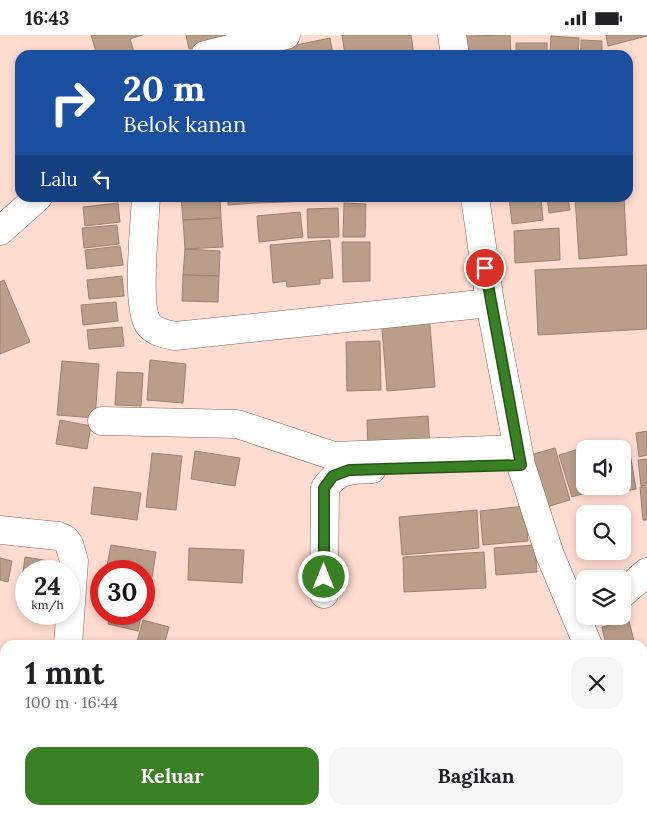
<!DOCTYPE html>
<html lang="id">
<head>
<meta charset="utf-8">
<style>
	body { margin:0; font-family:Lora,serif; background:#f6f6f6; color:#202124; height:100vh; display:flex; flex-direction:column; font-size:19px; white-space:nowrap }
	* { box-sizing:border-box; margin:0 }
	p { font-size:16px; color:#757577 }
	.icon { flex:none; width:28px; height:28px; fill:none; stroke:currentColor; stroke-width:2; stroke-linecap:round; stroke-linejoin:round }
	.map { position:relative; flex:1; overflow:hidden }
	.sheet { position:absolute; left:0px; top:605px; width:648px; height:175px; display:flex; flex-direction:column; background:#fff; border-radius:15px 15px 0 0; box-shadow:0 2px 8px #0003 }
	.sheet>* { flex:none }
	.top-card { position:absolute; left:15px; top:15px; width:618px; height:152px; border-radius:15px; box-shadow:0 2px 8px #0003; background:#1a4fa0; color:#fff; overflow:hidden }
	.controls { position:absolute; left:576px; top:405px; display:grid; gap:10px }
	.controls a { display:grid; place-items:center; width:55px; height:55px; border-radius:10px; background:#fff; box-shadow:0 2px 8px #0003; font-size:25px }
	.speed { position:absolute; left:15px; top:525px; display:flex; gap:10px; font-size:25px; font-weight:700; text-align:center }
	.speed>* { display:grid; place-content:center; width:65px; height:65px; border-radius:50%; background:#fff; box-shadow:0 2px 8px #0003; line-height:1 }
	.speed small { font-size:12px; font-weight:400 }
	.speed .limit { border:8px solid #d22; background:#fff; color:#111 }
	.pin { position:absolute; display:grid; place-items:center; width:42px; height:42px; color:#fff; margin:-21px; border:2px solid #fff; border-radius:50%; box-shadow:0 1px 5px #0007 }
	.me { position:absolute; width:55px; margin:-28px; rotate:0deg; stroke-linejoin:round; filter:drop-shadow(0 0 4px #0008) }
	.turn { display:flex; align-items:center; gap:18px; height:105px; padding:0 25px; font-size:22px }
	.turn .icon { width:65px; height:65px; stroke-width:2.5 }
	.turn b { display:block; font-size:35px; line-height:42px }
	.then { display:flex; align-items:center; height:48px; padding:0 25px; background:#0003; gap:10px; font-size:19px }
	.round { display:grid; place-items:center; flex:none; width:52px; height:52px; border-radius:15px; background:#f6f6f6 }
	.summary { display:flex; align-items:center; justify-content:space-between; height:85px; padding:0 25px }
	h1 { font-size:30px; font-weight:700; line-height:38px }
	.cta { display:flex; gap:10px; margin-top:auto; padding:10px 25px }
	.cta a { flex:1; height:58px; border-radius:15px; background:#397f23; color:#fff; font-size:20px; font-weight:700; line-height:58px; text-align:center }
	.cta a+a { background:#f6f6f6; color:#202124 }
	.status { display:flex; justify-content:space-between; align-items:center; height:35px; padding:0 25px; background:#fff; direction:ltr }
	.status svg { height:14px; fill:currentColor }
	.map>svg:first-child { display:block }
	.building { fill:#ba9e8a; stroke:#9c816e }
	.lines { fill:none; stroke-linecap:round; stroke-linejoin:round }
	.street-casing { stroke:#806158; stroke-width:29 }
	.street { stroke:#fff; stroke-width:28 }
	.route-casing { stroke:#255317; stroke-width:12 }
	.route { stroke:#397f23; stroke-width:9 }
</style>
</head>
<body>
<div class="status"><b>16:43</b><svg viewBox="0 0 49 12"><path d="M0 12V9h3v3zM5 12V6h3v6zM10 12V3h3v9zM15 12V0h3v12zM26 1h20v11H26zM47 4h2v5h-2z"/></svg></div>
<div class="map">
<svg width="647" height="780" viewBox="0 0 647 780">
	<rect width="100%" height="100%" fill="#ffdbd0"/>
	<g class="building">
		<polygon points="91,0 142,0 130,4 135,20 97,20"/>
		<polygon points="186,0 227,0 228,4 189,14"/>
		<polygon points="342,0 411,0 414,20 345,20"/>
		<polygon points="510,0 511,20 466,20 465,1"/>
		<polygon points="606,0 647,0 647,1 608,11"/>
		<polygon points="551,1 579,3 578,20 550,20"/>
		<polygon points="330,3 333,20 288,20 287,12"/>
		<polygon points="581,5 602,6 602,20 581,20"/>
		<rect x="516" y="8" width="31" height="12"/>
		<polygon points="181,162 220,162 221,183 183,185"/>
		<polygon points="228,162 256,162 256,168 228,170"/>
		<polygon points="256,162 287,162 287,167 256,168"/>
		<polygon points="287,162 322,162 322,165 287,167"/>
		<polygon points="509,162 541,162 543,185 512,189"/>
		<polygon points="547,162 568,162 570,175 549,178"/>
		<polygon points="575,162 624,162 627,220 579,224"/>
		<polygon points="118,168 120,187 85,191 83,172"/>
		<polygon points="344,168 366,169 365,202 343,202"/>
		<polygon points="338,173 339,202 308,203 307,174"/>
		<polygon points="300,177 303,202 259,207 257,181"/>
		<polygon points="221,183 223,212 185,214 183,185"/>
		<polygon points="117,190 119,209 84,213 82,193"/>
		<polygon points="559,193 560,225 515,228 514,196"/>
		<polygon points="330,205 333,243 320,244 320,249 287,252 286,246 273,248 270,210"/>
		<polygon points="342,207 370,207 370,246 343,247"/>
		<polygon points="120,211 123,230 87,234 85,215"/>
		<polygon points="185,214 220,216 219,241 183,240"/>
		<polygon points="647,230 647,294 538,300 535,235"/>
		<polygon points="183,240 219,241 218,267 182,266"/>
		<polygon points="122,241 124,261 89,264 87,245"/>
		<polygon points="4,245 30,307 0,319 0,247"/>
		<polygon points="116,267 118,286 83,290 81,270"/>
		<polygon points="429,278 435,352 387,356 381,282"/>
		<polygon points="122,292 124,311 89,314 87,295"/>
		<polygon points="380,306 381,355 347,356 346,307"/>
		<polygon points="150,325 186,329 183,368 147,365"/>
		<polygon points="62,326 99,329 95,383 57,380"/>
		<polygon points="117,337 143,338 141,371 115,370"/>
		<polygon points="428,381 430,412 368,415 367,385"/>
		<polygon points="60,385 91,391 87,414 56,409"/>
		<polygon points="647,396 647,420 639,422 636,398"/>
		<polygon points="589,411 590,414 585,414 585,451 601,451 602,453 572,462 559,420"/>
		<polygon points="555,413 570,465 543,473 527,421"/>
		<polygon points="195,416 240,423 235,451 191,444"/>
		<polygon points="152,418 182,421 176,475 146,472"/>
		<polygon points="630,418 636,454 607,459 605,451 622,451 622,419"/>
		<polygon points="647,424 647,450 641,451 638,425"/>
		<polygon points="94,452 141,458 137,485 91,479"/>
		<polygon points="640,452 647,452 647,485 643,485"/>
		<polygon points="525,471 528,506 483,510 480,476"/>
		<polygon points="477,475 479,513 402,520 399,482"/>
		<polygon points="111,510 156,517 151,549 144,548 144,536 106,536"/>
		<polygon points="535,510 537,537 496,540 494,513"/>
		<polygon points="189,513 244,515 242,548 188,545"/>
		<polygon points="484,517 486,553 404,557 403,522"/>
		<polygon points="25,522 67,529 65,536 26,536 26,544 22,544"/>
		<polygon points="0,523 12,526 8,547 0,545"/>
		<polygon points="110,579 129,579 141,581 138,596 108,589"/>
		<polygon points="143,585 169,592 164,610 136,610"/>
		<polygon points="629,586 635,610 606,610 602,592"/>
		<polygon points="642,647 647,668 647,700 642,701"/>
		<polygon points="647,712 647,740 642,741 642,714"/>
		<polygon points="87,775 111,775 121,776 121,780 86,780"/>
		<polygon points="136,775 161,775 160,780 136,780"/>
		<polygon points="528,775 603,775 592,780 530,780"/>
	</g>
	<g class="lines">
		<defs>
			<g id="street">
				<polyline points="452,0 455,20"/>
				<polyline points="205,20 286,0"/>
				<path d="M 146,162 C 145,187 135,276 150,291 C 157,298 166,299 175,301 L 490,268"/>
				<polyline points="475,162 490,268 521,430 550,520 588,610"/>
				<polyline points="0,196 38,162"/>
				<polyline points="102,386 237,389 334,421 517,414"/>
				<polyline points="0,495 58,501 65,504 69,509 74,526 68,610"/>
				<path d="M 324,559 L 325,453 C 338,434 350,435 372,434"/>
				<polyline points="622,559 647,537"/>
				<polyline points="627,775 628,780"/>
				<polyline points="56,780 57,775"/>
			</g>
		</defs>
		<use href="#street" class="street-casing"/>
		<use href="#street" class="street"/>
	</g>
	<g class="lines">
		<defs>
			<polyline id="route" points="324,542 324,453 333,441 349,435 521,430 485,233"/>
		</defs>
		<use href="#route" class="route-casing"/>
		<use href="#route" class="route"/>
	</g>
</svg>
<div class="controls">
<a><svg class="icon" aria-label="sound" viewBox="0 0 24 24"><path d="M4 9h4l5-4v14l-5-4H4zM17 9q2 3 0 6"/></svg></a>
<a><svg class="icon" aria-label="search" viewBox="0 0 24 24"><circle cx="10" cy="10" r="6"/><path d="M15 15l6 6"/></svg></a>
<a><svg class="icon" aria-label="layers" viewBox="0 0 24 24"><path d="M12 4l9 5-9 5-9-5zM3 14l9 5 9-5"/></svg></a>
</div>
<div class="speed"><div>24<small>km/h</small></div><div class="limit">30</div></div>
<div class="pin" style="left:485px;top:233px;background:#d93025"><svg class="icon" aria-label="arrive" viewBox="0 0 24 24"><path d="M6 21V4h12l-3 4 3 4H6"/></svg></div>
<svg class="me" style="left:324px;top:542px" viewBox="-20 -20 40 40"><circle r="17" fill="#397f23" stroke="#fff" stroke-width="3"/><path d="M0-11L8 9 0 5-8 9z" fill="#fff"/></svg>
<div class="top-card">
<div class="turn"><svg class="icon" aria-label="right" viewBox="0 0 24 24"><path d="M7 20v-9h11M14 6l5 5-5 5"/></svg><div><b>20 m</b>Belok kanan</div></div>
<div class="then">Lalu<svg class="icon" aria-label="left" viewBox="0 0 24 24"><path d="M17 20v-9H6M10 6l-5 5 5 5"/></svg></div>
</div>
<section class="sheet">
<div class="summary"><div><h1>1 mnt</h1><p>100 m · 16:44</p></div><a class="round"><svg class="icon" aria-label="close" viewBox="0 0 24 24"><path d="M6 6l12 12M18 6L6 18"/></svg></a></div>
<div class="cta"><a>Keluar</a><a>Bagikan</a></div>
</section>
</div>
</body>
</html>
